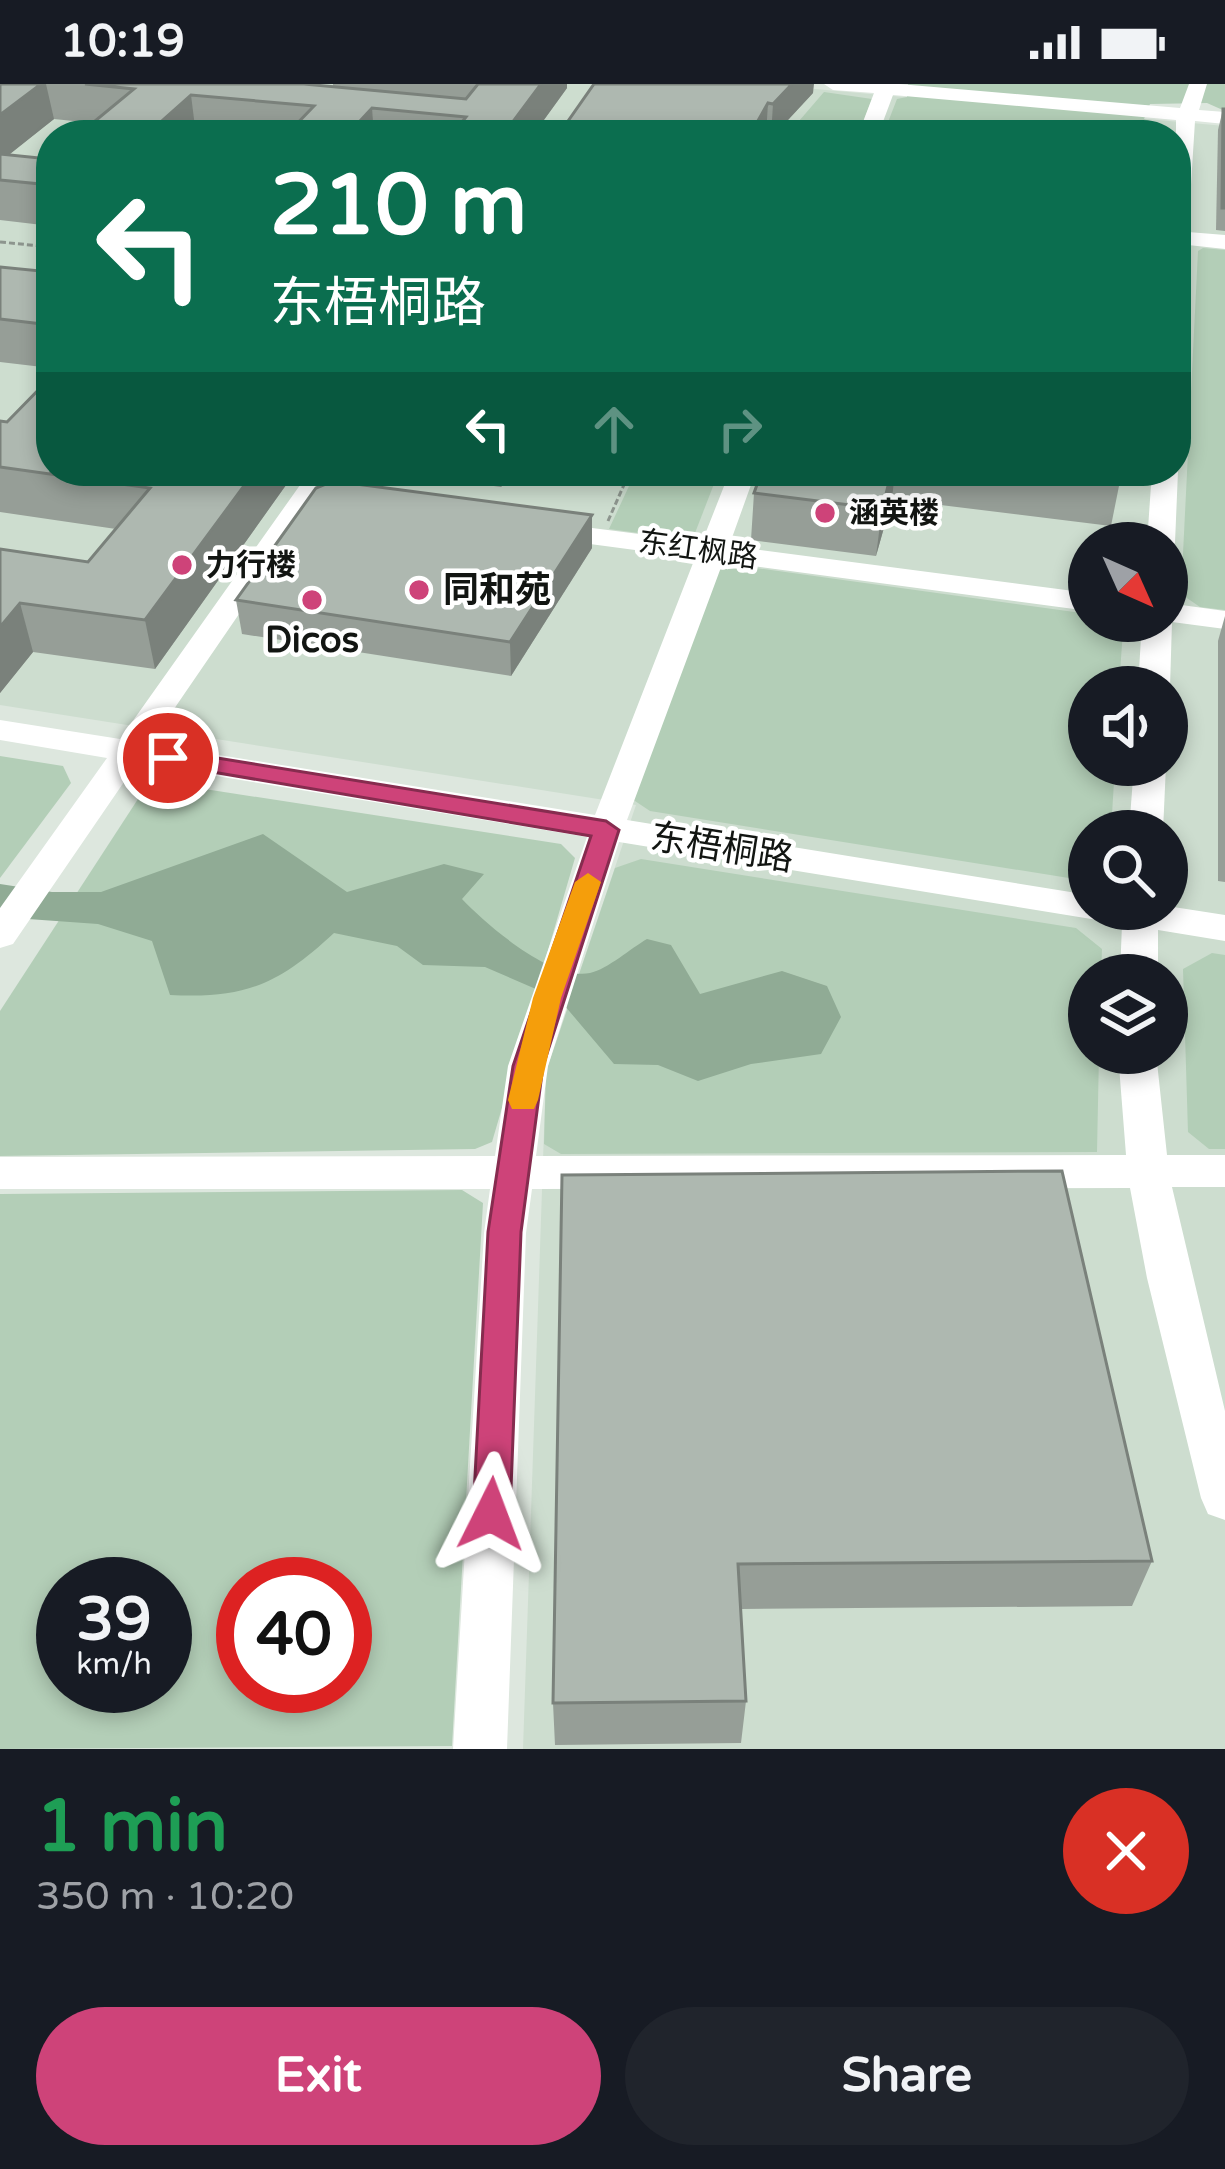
<!DOCTYPE html>
<html lang="en">
<head>
<meta charset="utf-8">
<style>
	body { margin:0; font-family:"Varela Round","Noto Sans SC",sans-serif; background:#20242c; color:#f1f3f6; height:100vh; display:flex; flex-direction:column; font-size:45px; white-space:nowrap }
	* { box-sizing:border-box; margin:0 }
	p { font-size:39px; color:#9ea1a6 }
	.icon { flex:none; width:66px; height:66px; fill:none; stroke:currentColor; stroke-width:2; stroke-linecap:round; stroke-linejoin:round }
	.map { position:relative; height:1665px; overflow:hidden }
	.side { display:flex; flex-direction:column; background:#171b24; flex:1 }
	.side>* { flex:none }
	.guide { position:absolute; left:36px; top:36px; width:1155px; height:366px; border-radius:48px; box-shadow:0 6px 18px #0003; background:#0b6e4f; color:#fff; overflow:hidden }
	.needle { width:78px; rotate:135deg }
	.buttons { position:absolute; left:1068px; top:438px; display:grid; gap:24px }
	.buttons a { display:grid; place-items:center; width:120px; height:120px; border-radius:50%; background:#171b24; box-shadow:0 6px 18px #0003; font-size:60px }
	.speed { position:absolute; left:36px; top:1473px; display:flex; gap:24px; font-size:60px; font-weight:700; text-align:center }
	.speed>* { display:grid; place-content:center; width:156px; height:156px; border-radius:50%; background:#171b24; box-shadow:0 6px 18px #0003; line-height:1 }
	.speed small { font-size:30px; font-weight:400 }
	.speed .limit { border:18px solid #d22; background:#fff; color:#111 }
	.pin { position:absolute; display:grid; place-items:center; width:102px; height:102px; color:#fff; margin:-51px; border:6px solid #fff; border-radius:50%; box-shadow:0 3px 12px #0007 }
	.me { position:absolute; width:132px; margin:-66px; rotate:3deg; stroke-linejoin:round; filter:drop-shadow(0 0 9px #0008) }
	.turn { display:flex; align-items:center; gap:42px; height:252px; padding:0 36px; font-size:54px }
	.turn .icon { width:156px; height:156px; stroke-width:2.5 }
	.turn b { display:block; font-size:84px; line-height:102px }
	.lanes { display:flex; align-items:center; height:114px; padding:0 36px; background:#0003; justify-content:center; gap:60px; direction:ltr }
	.lanes .off { opacity:.35 }
	.round { display:grid; place-items:center; flex:none; width:126px; height:126px; border-radius:63px; background:#20242c }
	.head { display:flex; align-items:center; justify-content:space-between; height:204px; padding:0 36px }
	h1 { font-size:72px; font-weight:700; line-height:90px; color:#1e9e55 }
	.primary-button { display:flex; gap:24px; margin-top:auto; padding:24px 36px }
	.primary-button a { flex:1; height:138px; border-radius:72px; background:#ce4379; color:#fff; font-size:48px; font-weight:700; line-height:138px; text-align:center }
	.primary-button a+a { background:#20242c; color:#f1f3f6 }
	.status { display:flex; justify-content:space-between; align-items:center; height:84px; padding:0 60px; background:#171b24; direction:ltr }
	.status svg { height:33px; fill:currentColor }
	.map>svg:first-child { display:block }
	.built { fill:#cdddcf; fill-rule:evenodd }
	.green { fill:#b3ceb7; fill-rule:evenodd }
	.water { fill:#90ab95 }
	.lines { fill:none; stroke-linecap:round; stroke-linejoin:round }
	.path { stroke:#8d958e; stroke-width:3; stroke-dasharray:6 3; stroke-linecap:butt }
	.secondary { fill:#fff; fill-rule:evenodd }
	.wall { fill:#969e97 }
	.shaded-wall { fill:#7a817b }
	.building { fill:#aeb8b0; stroke:#7a817b; stroke-width:3 }
	.route { fill:#ce4379; stroke:#862c4f; stroke-width:3 }
	.slow { fill:#f59e0b }
	.poi-dot { fill:#ce4379; stroke:#fff; stroke-width:4.5 }
	.labels { text-anchor:middle; dominant-baseline:central; stroke-width:9; stroke-linejoin:round; paint-order:stroke }
	.far-poi-label { font-size:30px; font-weight:bold; fill:#121512; stroke:#fff; text-anchor:start }
	.far-street-label { font-size:30px; fill:#121512; stroke:#fff }
	.poi-label { font-size:36px; font-weight:bold; fill:#121512; stroke:#fff; text-anchor:start }
	.street-label { font-size:36px; fill:#121512; stroke:#fff }
</style>
</head>
<body>
<div class="status"><b>10:19</b><svg viewBox="0 0 49 12"><path d="M0 12V9h3v3zM5 12V6h3v6zM10 12V3h3v9zM15 12V0h3v12zM26 1h20v11H26zM47 4h2v5h-2z"/></svg></div>
<div class="map">
<svg width="1225" height="1665" viewBox="0 0 1225 1665">
	<rect width="100%" height="100%" fill="#dde7de"/>
	<path class="built" d="M 0,0 L 759,0 L 1225,42 L 1225,1665 L 523,1665 L 546,988 L 636,721 L 0,621 ZM 51,51 L 1176,51 L 1176,387 L 51,387 ZM 1089,459 L 1167,459 L 1167,537 L 1089,537 ZM 1089,603 L 1167,603 L 1167,681 L 1089,681 ZM 1089,747 L 1167,747 L 1167,825 L 1089,825 ZM 1089,891 L 1167,891 L 1167,969 L 1089,969 Z"/>
	<g class="green">
		<polygon points="908,0 1225,0 1225,27 1207,19 1150,20 1144,35 1161,41 1161,51 883,51 897,15 907,13"/>
		<polygon points="824,8 872,15 858,51 787,51"/>
		<polygon points="1203,164 1225,166 1225,526 1200,523 1181,510 1198,167"/>
		<polygon points="636,387 719,387 695,449 676,454 609,445"/>
		<polygon points="734,481 1089,530 1089,537 1113,537 1123,546 1119,603 1089,603 1089,681 1115,681 1111,747 1089,747 1089,790 1075,795 650,727 632,715 717,487"/>
		<polygon points="0,672 63,682 71,699 0,794"/>
		<polygon points="166,699 561,760 575,774 492,1058 475,1065 0,1072 0,927 138,715"/>
		<polygon points="641,775 1076,844 1102,865 1101,891 1089,891 1089,969 1099,969 1097,1068 561,1070 544,1060 546,988 615,784"/>
		<polygon points="1212,869 1225,871 1225,1065 1209,1065 1188,1048 1183,885"/>
		<path d="M 462,1106 L 483,1119 L 452,1662 L 0,1665 L 0,1110 ZM 63,1500 L 165,1500 L 165,1602 L 63,1602 ZM 243,1500 L 345,1500 L 345,1602 L 243,1602 Z"/>
	</g>
	<path class="water" d="M 263,750 L 347,808 L 444,780 L 484,790 L 462,815 C 487,841 551,897 590,889 C 608,885 631,864 647,855 L 671,861 L 700,910 L 782,887 L 827,902 L 841,933 L 821,970 L 751,980 L 698,997 L 658,981 L 614,980 L 559,915 L 485,883 L 423,881 L 397,862 L 334,849 C 279,900 246,915 170,911 L 152,857 L 98,840 L 0,833 L 0,800 L 52,808 L 101,808 Z"/>
	<g class="lines">
		<g class="path">
			<polyline points="0,158 51,163"/>
			<polyline points="608,437 630,387"/>
		</g>
		<g class="secondary">
			<polygon points="824,0 899,0 1180,24 1189,0 1207,0 1199,26 1225,28 1225,40 1195,37 1188,148 1225,151 1225,165 1188,161 1187,174 1176,181 1176,36 893,11 878,51 858,51 874,9 833,6"/>
			<polygon points="1176,383 1178,387 1175,459 1167,466 1167,459 1147,459 1152,387"/>
			<polygon points="310,387 337,387 150,660 595,731 695,474 545,454 531,446 545,438 702,458 730,387 756,387 729,462 1089,509 1089,527 723,478 627,736 1089,811 1089,825 1167,822 1225,831 1225,857 1158,846 1158,891 1120,891 1122,840 619,758 548,982 536,1072 1126,1071 1118,969 1156,969 1167,1071 1225,1071 1225,1103 1172,1103 1225,1327 1225,1436 1208,1430 1201,1414 1147,1194 1130,1104 532,1105 526,1149 507,1665 453,1665 484,1149 490,1105 0,1105 0,1073 495,1072 508,982 587,753 137,679 13,860 0,864 0,824 107,674 0,656 0,636 120,655"/>
			<polygon points="1167,519 1225,527 1225,545 1172,538 1170,603 1167,607 1167,603 1138,603 1142,537 1167,537"/>
			<polygon points="1134,681 1166,681 1163,747 1129,747"/>
		</g>
	</g>
	<g class="wall">
		<polygon points="0,0 303,0 333,3 333,0 567,0 567,4 533,51 210,51 54,35 8,71 49,75 51,73 51,142 0,136"/>
		<polygon points="813,9 774,51 559,51 559,50"/>
		<polygon points="1223,25 1225,25 1225,147 1216,146 1218,46"/>
		<polygon points="0,183 51,188 51,284 0,278"/>
		<polygon points="0,337 51,387 296,387 155,585 33,568 0,609 0,465 88,478 116,445 0,428"/>
		<polygon points="399,387 510,387 501,403 399,389"/>
		<polygon points="512,387 621,387 615,400"/>
		<polygon points="762,387 1122,387 1111,442 892,415 876,472 751,456 754,409"/>
		<polygon points="592,431 592,464 511,592 242,550 236,516"/>
		<polygon points="1225,532 1225,798 1218,797 1218,557"/>
		<polygon points="562,1091 1152,1477 1132,1522 741,1525 746,1617 741,1659 555,1661 553,1619"/>
	</g>
	<g class="shaded-wall">
		<polygon points="41,0 46,0 54,35 0,78 0,31"/>
		<polygon points="541,0 567,0 567,4 533,51 503,51"/>
		<polygon points="792,0 814,0 813,9 774,51 771,51 773,20"/>
		<polygon points="191,11 196,51 146,51"/>
		<polygon points="768,19 766,51 750,51"/>
		<polygon points="372,24 374,51 347,51"/>
		<polygon points="255,387 296,387 155,585 145,536"/>
		<polygon points="500,387 510,387 501,403"/>
		<polygon points="892,387 895,387 892,415 876,472 882,425"/>
		<polygon points="592,431 592,464 511,592 510,558"/>
		<polygon points="20,519 33,568 0,609 0,543"/>
	</g>
	<g class="building">
		<polygon points="0,0 41,0 0,31"/>
		<polygon points="85,0 304,0 466,15 478,0 541,0 503,51 452,51 466,33 372,24 347,51 286,51 314,22 191,11 146,51 78,51 134,5"/>
		<polygon points="594,0 792,0 773,20 768,19 750,51 559,50"/>
		<polygon points="1223,25 1225,25 1225,124 1222,124"/>
		<polygon points="0,70 49,75 51,73 51,101 0,96"/>
		<polygon points="0,183 51,188 51,241 0,235"/>
		<polygon points="51,293 51,387 255,387 145,536 20,519 0,543 0,465 88,478 150,404 0,383 0,337 7,338"/>
		<polygon points="762,387 892,387 882,425 754,409"/>
		<polygon points="1054,387 1122,387 1122,395"/>
		<polygon points="333,397 592,431 510,558 236,516 316,404"/>
		<polygon points="1062,1087 1152,1477 738,1480 746,1617 553,1619 562,1091"/>
	</g>
	<polygon class="route" points="168,666 606,737 619,746 543,982 521,1148 510,1430 504,1442 491,1447 478,1442 473,1430 488,1148 513,982 591,752 159,679 156,674"/>
	<polygon class="slow" points="588,789 601,798 561,914 538,1016 534,1025 512,1025 508,1016 533,914 575,798"/>
	<g class="poi-dot">
		<circle cx="825" cy="429" r="12"/>
		<circle cx="182" cy="481" r="12"/>
		<circle cx="419" cy="506" r="12"/>
		<circle cx="312" cy="516" r="12"/>
	</g>
	<g class="labels">
		<g class="far-poi-label">
			<text x="849" y="429">涵英楼</text>
			<text x="206" y="481">力行楼</text>
		</g>
		<g class="far-street-label">
			<text transform="translate(698 466) rotate(8)">东红枫路</text>
		</g>
		<g class="poi-label">
			<text x="443" y="506">同和苑</text>
			<text x="312" y="556" text-anchor="middle">Dicos</text>
		</g>
		<g class="street-label">
			<text transform="translate(722 764) rotate(9)">东梧桐路</text>
		</g>
	</g>
</svg>
<div class="buttons">
<a><svg class="needle" viewBox="-14 -14 28 28"><path d="M0-13l5 13h-10z" fill="#e53935"/><path d="M0 13l5-13h-10z" fill="#9ea1a6"/></svg></a>
<a><svg class="icon" aria-label="sound" viewBox="0 0 24 24"><path d="M4 9h4l5-4v14l-5-4H4zM17 9q2 3 0 6"/></svg></a>
<a><svg class="icon" aria-label="search" viewBox="0 0 24 24"><circle cx="10" cy="10" r="6"/><path d="M15 15l6 6"/></svg></a>
<a><svg class="icon" aria-label="layers" viewBox="0 0 24 24"><path d="M12 4l9 5-9 5-9-5zM3 14l9 5 9-5"/></svg></a>
</div>
<div class="speed"><div>39<small>km/h</small></div><div class="limit">40</div></div>
<div class="pin" style="left:168px;top:674px;background:#d93025"><svg class="icon" aria-label="arrive" viewBox="0 0 24 24"><path d="M6 21V4h12l-3 4 3 4H6"/></svg></div>
<svg class="me" style="left:491px;top:1430px" viewBox="-20 -20 40 40"><path d="M0-17L14 15 0 8-14 15z" fill="#ce4379" stroke="#fff" stroke-width="4"/></svg>
<div class="guide">
<div class="turn"><svg class="icon" aria-label="left" viewBox="0 0 24 24"><path d="M17 20v-9H6M10 6l-5 5 5 5"/></svg><div><b>210 m</b>东梧桐路</div></div>
<div class="lanes"><svg class="icon" aria-label="left" viewBox="0 0 24 24"><path d="M17 20v-9H6M10 6l-5 5 5 5"/></svg><svg class="icon off" aria-label="ahead" viewBox="0 0 24 24"><path d="M12 20V5M6 11l6-6 6 6"/></svg><svg class="icon off" aria-label="right" viewBox="0 0 24 24"><path d="M7 20v-9h11M14 6l5 5-5 5"/></svg></div>
</div>
</div>
<section class="side">
<div class="head"><div><h1>1 min</h1><p>350 m · 10:20</p></div><a class="round" style="background:#d93025;color:#fff"><svg class="icon" aria-label="close" viewBox="0 0 24 24"><path d="M6 6l12 12M18 6L6 18"/></svg></a></div>
<div class="primary-button"><a>Exit</a><a>Share</a></div>
</section>
</body>
</html>
